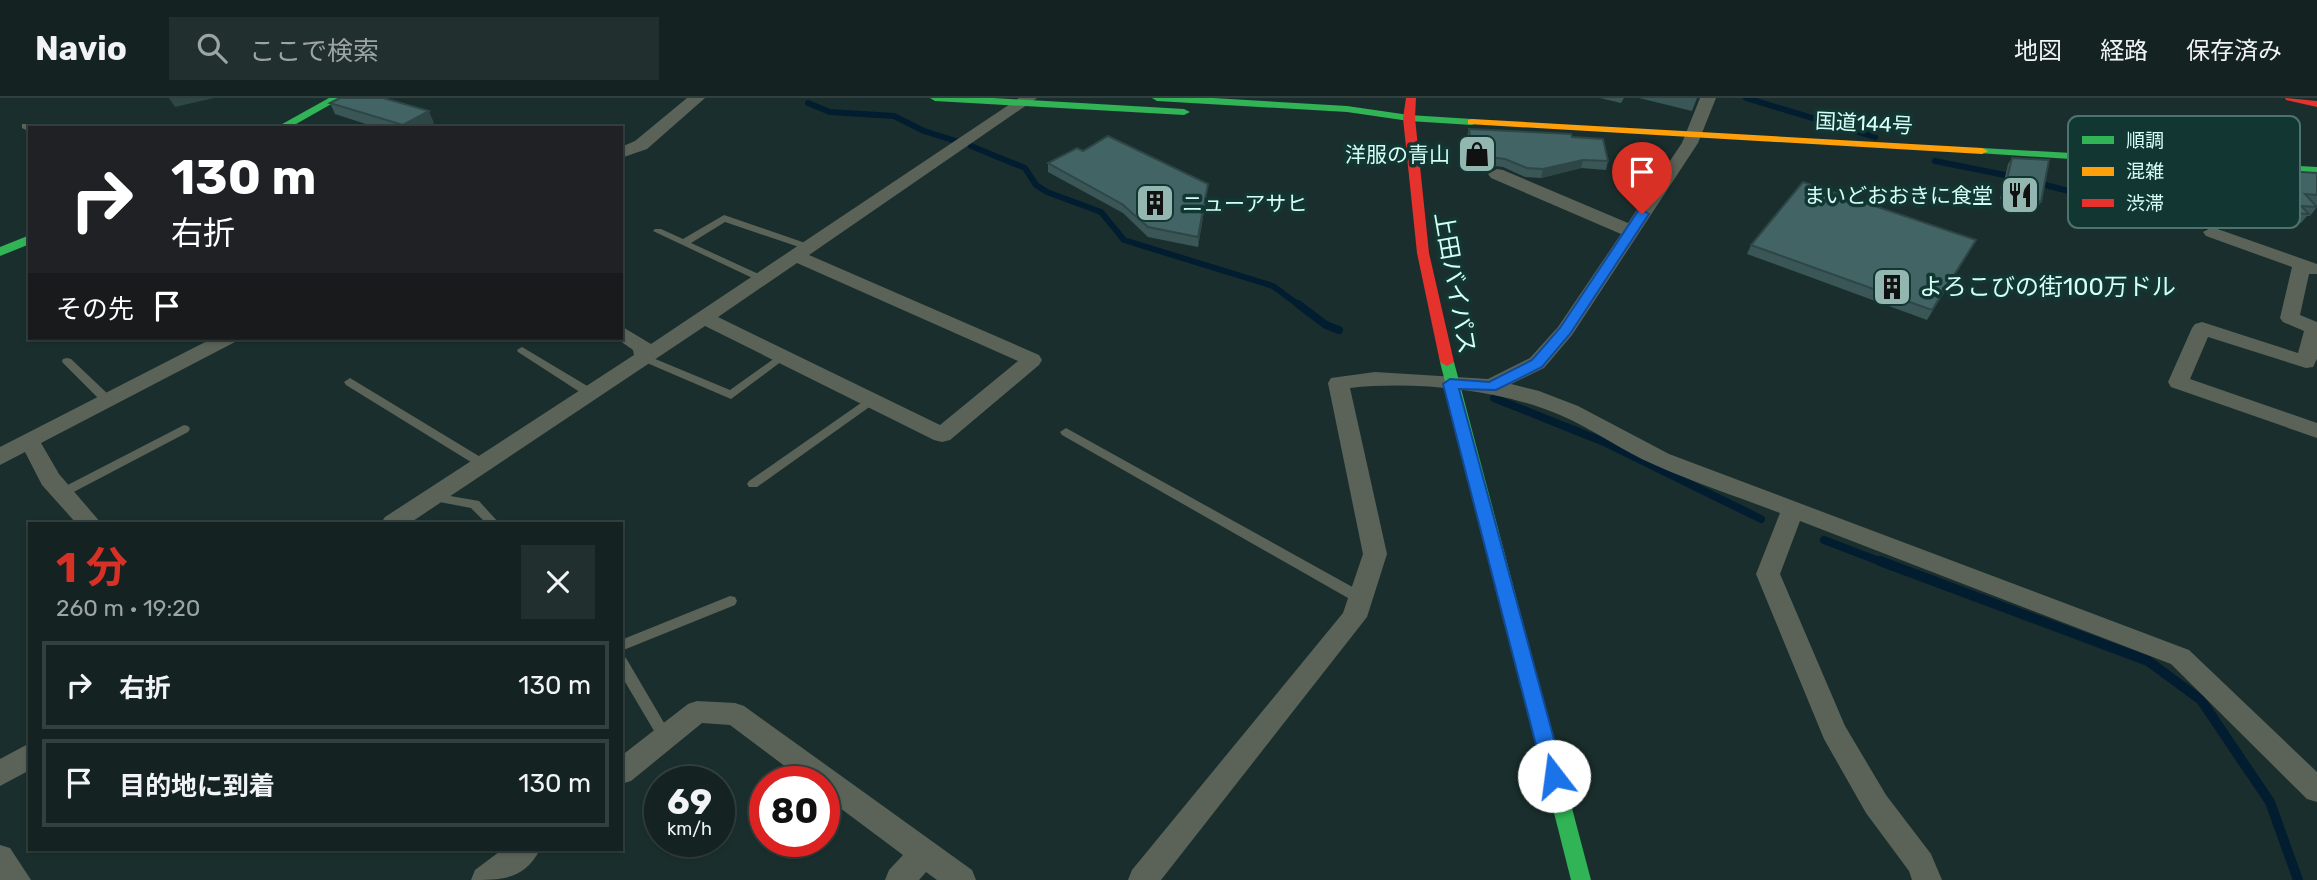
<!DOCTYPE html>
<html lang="ja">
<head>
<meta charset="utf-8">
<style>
	body { margin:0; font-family:Rubik,"Noto Sans JP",sans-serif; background:#212f2f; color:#f1f3f6; height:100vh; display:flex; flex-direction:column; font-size:26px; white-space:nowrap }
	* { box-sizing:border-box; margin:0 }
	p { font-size:23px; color:#9da4a5 }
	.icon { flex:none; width:38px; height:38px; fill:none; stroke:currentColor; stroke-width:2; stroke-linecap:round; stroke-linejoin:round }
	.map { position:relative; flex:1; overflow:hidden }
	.panel { position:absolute; left:28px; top:424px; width:595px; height:329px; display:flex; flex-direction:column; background:#142322; border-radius:0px; box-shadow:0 2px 5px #0004,0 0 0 2px #334040 }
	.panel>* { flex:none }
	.top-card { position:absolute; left:28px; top:28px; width:595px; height:214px; border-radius:0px; box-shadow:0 2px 5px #0004,0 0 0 2px #334040; background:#202124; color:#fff; overflow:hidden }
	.speed { position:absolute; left:644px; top:668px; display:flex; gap:14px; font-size:35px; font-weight:700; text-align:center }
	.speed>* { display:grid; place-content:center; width:91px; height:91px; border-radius:50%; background:#142322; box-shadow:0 2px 5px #0004,0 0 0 2px #334040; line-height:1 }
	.speed small { font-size:18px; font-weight:400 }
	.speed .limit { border:10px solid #d22; background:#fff; color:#111 }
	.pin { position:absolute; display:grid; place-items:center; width:60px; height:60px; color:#fff; margin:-72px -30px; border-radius:50% 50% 50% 0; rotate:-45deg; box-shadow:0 0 7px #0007 }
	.pin .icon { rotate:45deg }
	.me { position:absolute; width:77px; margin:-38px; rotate:345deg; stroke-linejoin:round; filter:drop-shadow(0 0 5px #0008) }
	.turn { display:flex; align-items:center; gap:24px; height:147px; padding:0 28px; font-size:32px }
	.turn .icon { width:91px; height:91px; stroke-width:2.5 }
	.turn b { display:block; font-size:49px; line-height:60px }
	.then { display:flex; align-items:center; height:66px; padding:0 28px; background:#0003; gap:14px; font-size:26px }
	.round { display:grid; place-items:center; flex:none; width:74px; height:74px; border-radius:0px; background:#212f2f }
	.overview { display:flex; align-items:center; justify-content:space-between; height:119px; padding:0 28px }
	h1 { font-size:42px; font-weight:700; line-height:52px; color:#d93025 }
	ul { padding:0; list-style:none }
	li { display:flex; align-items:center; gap:21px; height:88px; margin:0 14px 10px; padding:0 14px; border:4px solid #334040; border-radius:0px }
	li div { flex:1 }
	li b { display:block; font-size:26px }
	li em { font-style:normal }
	header { display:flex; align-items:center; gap:42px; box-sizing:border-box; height:98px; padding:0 35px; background:#142322; border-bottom:2px solid #334040 }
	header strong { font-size:33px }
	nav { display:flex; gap:38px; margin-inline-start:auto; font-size:24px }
	.search { width:490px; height:63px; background:#212f2f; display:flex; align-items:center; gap:18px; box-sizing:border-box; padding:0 24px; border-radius:0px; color:#9da4a5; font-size:26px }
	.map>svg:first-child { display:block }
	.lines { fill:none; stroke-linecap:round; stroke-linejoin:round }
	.stream-far2 { stroke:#021d30; stroke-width:6 }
	.stream-far1 { stroke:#021d30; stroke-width:8 }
	.stream { stroke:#021d30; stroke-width:10 }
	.lane { fill:#5b6358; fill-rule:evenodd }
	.street { fill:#5b6358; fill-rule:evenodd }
	.fast { fill:#30b455; fill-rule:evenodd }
	.slow { fill:#ff9f0a; fill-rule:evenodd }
	.jam { fill:#e5322d; fill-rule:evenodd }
	.wall { fill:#3a5657 }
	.shaded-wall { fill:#2f4647 }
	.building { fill:#436465; stroke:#2f4647; stroke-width:2 }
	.route { fill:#1a73e8; stroke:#114b97; stroke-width:2 }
	.labels { text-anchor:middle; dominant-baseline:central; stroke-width:7; stroke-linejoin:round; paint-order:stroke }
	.far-street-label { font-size:21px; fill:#d5fef7; stroke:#123733 }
	.far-poi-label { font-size:21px; fill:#d5fef7; stroke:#123733; text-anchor:end }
	.street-label { font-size:24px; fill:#d5fef7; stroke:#123733 }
	.poi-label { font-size:24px; fill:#d5fef7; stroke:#123733; text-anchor:start }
	.key { fill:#123733; stroke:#4c736e; stroke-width:2 }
	.key-label { font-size:19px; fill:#d5fef7 }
</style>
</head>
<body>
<header>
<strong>Navio</strong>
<div class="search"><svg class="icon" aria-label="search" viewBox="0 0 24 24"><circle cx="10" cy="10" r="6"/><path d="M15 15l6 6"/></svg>ここで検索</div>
<nav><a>地図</a><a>経路</a><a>保存済み</a></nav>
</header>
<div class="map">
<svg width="2317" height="782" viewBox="0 0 2317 782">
	<rect width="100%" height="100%" fill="#1a2f2d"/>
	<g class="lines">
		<g class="stream-far2">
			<polyline points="1746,0 1875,39"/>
			<polyline points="808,5 830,14 894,18 924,33 959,44"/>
			<polyline points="971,48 1025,70 1036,87 1047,94 1101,114 1124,142 1273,188 1300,208"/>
			<polyline points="1935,63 2015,79"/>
			<polyline points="2034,84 2218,132"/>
		</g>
		<g class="stream-far1">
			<polyline points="1298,206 1326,227 1339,232"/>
			<polyline points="1494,300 1604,344 1761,421"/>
			<polyline points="1824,442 1884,465"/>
		</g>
		<polyline class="stream" points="1880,463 2148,563 2201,602 2270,704 2298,782"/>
		<g class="lane">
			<polygon points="22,26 28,26 34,30 30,30 30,34 22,30"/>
			<polygon points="724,117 811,147 813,149 811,151 805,151 725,124 691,145 765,179 765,183 761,184 653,133 655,131 661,131 683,141"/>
			<polygon points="522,249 594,292 596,295 594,298 586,298 518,254 517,252"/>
			<polygon points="782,255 786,256 787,258 786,260 731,301 640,262 639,260 640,258 648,258 730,292"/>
			<polygon points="67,260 71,261 110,298 112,301 110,304 102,304 63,265 62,263 63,261"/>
			<polygon points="350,280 487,363 489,366 487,369 479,369 346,287 344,284"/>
			<polygon points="871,298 877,302 875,305 757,389 749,389 747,386 749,383"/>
			<polygon points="184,327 188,328 190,331 188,334 66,398 58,398 56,395 58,392"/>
			<polygon points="1066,330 1365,496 1367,500 1365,504 1355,504 1062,337 1060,334"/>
			<polygon points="433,395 479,403 499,425 486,425 471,410 429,402 427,399"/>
			<polygon points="730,498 735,499 737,503 735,507 621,553 621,542"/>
			<polygon points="621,558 626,560 670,635 672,639 670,643 665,645 660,643 621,577"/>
		</g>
		<g class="street">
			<polygon points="687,0 705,0 647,51 621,60 621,49 635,43"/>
			<path d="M 1019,0 L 1037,0 L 809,157 L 1039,257 L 1042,262 L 1039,267 L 950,342 L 942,344 L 934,342 L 705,228 L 410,425 L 381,425 L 385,419 L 634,257 L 633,252 L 616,240 L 621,240 L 621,228 L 651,246 ZM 797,165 L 1018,263 L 940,327 L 718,219 Z"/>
			<path d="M 1700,0 L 1716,0 L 1698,45 L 1572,237 L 1544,270 L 1511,286 L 1539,293 L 1578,308 L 1669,356 L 2189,552 L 2317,674 L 2317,704 L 2307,701 L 2171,566 L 1800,423 L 1780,476 L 1845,628 L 1886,697 L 1931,756 L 1942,782 L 1912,782 L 1909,773 L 1866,715 L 1824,641 L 1756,476 L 1780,415 C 1738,399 1695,385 1655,367 C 1622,353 1593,331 1560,317 C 1500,291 1414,283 1350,290 L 1387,456 L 1367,519 L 1161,782 L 1128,782 L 1132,772 L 1343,515 L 1363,456 L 1328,285 L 1331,280 L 1375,274 L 1488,281 L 1530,260 L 1558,229 L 1621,136 L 1491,80 L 1488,76 L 1497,71 L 1503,72 L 1628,125 L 1682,45 Z"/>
			<polygon points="2212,129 2317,166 2317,176 2309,176 2300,217 2317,224 2317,261 2313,269 2306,270 2208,239 2190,281 2317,325 2317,340 2171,289 2168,284 2192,230 2195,226 2202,224 2298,255 2304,233 2283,224 2280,220 2292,169 2206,138 2203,134"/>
			<polygon points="213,240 238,240 235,244 41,345 59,376 101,425 76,425 42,387 25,354 0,367 0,349"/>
			<polygon points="697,603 735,605 744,608 972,772 976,782 937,782 926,774 919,782 885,782 889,772 903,757 824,698 824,684 806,684 730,627 702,625 631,683 621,686 621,658 688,606"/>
			<polygon points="30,645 30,672 0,688 0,661"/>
			<polygon points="0,747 10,750 31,782 0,782"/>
			<path d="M 503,751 L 540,751 C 525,782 501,782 471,782 L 475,772 Z"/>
		</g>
		<g class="fast">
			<polygon points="329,0 342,0 289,30 275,30"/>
			<polygon points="930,0 993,0 1184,11 1190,14 1184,17 935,3"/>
			<polygon points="1152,0 1213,0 1347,8 1409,17 1472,21 1478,24 1472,27 1409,23 1347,14 1157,3"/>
			<polygon points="1982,50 2317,69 2317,77 1978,55 1978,51"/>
			<polygon points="30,137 30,146 0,158 0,149"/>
			<polygon points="1447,260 1454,264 1591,782 1571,782 1440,264"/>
		</g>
		<polygon class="slow" points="1472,21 1982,50 1988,53 1982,56 1468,26 1468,22"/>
		<g class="jam">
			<polygon points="1406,0 1416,0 1415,20 1429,155 1454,264 1447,268 1440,264 1417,155 1403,20"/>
			<polygon points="2285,0 2317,3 2317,9 2286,2"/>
		</g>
	</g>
	<g class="wall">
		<polygon points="1600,0 1624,0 1621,5"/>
		<polygon points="1639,0 1697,0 1692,13"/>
		<polygon points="330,5 434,25 425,30 378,30 335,16"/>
		<polygon points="1469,31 1572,39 1608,63 1606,72 1581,70 1541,80 1525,79 1503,69 1471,65 1467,39"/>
		<polygon points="1083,53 1207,95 1198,149 1148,139 1123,115 1048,74 1048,65"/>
		<polygon points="1665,55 1649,87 1614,78 1616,73"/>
		<polygon points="2012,60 2041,104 2037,110 2000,101 2008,66"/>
		<polygon points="2175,66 2317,75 2317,107 2315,107 2317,109 2310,118 2307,118 2301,125 2205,119 2169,76"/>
		<polygon points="1751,147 1971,151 1927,222 1747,156"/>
	</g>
	<g class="shaded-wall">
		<polygon points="169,0 214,0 175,9"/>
		<polygon points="429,13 434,25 425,30 404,30 403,27"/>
		<polygon points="1583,62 1581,70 1541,80 1543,71"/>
		<polygon points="1208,86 1207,95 1198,149 1198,139"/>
	</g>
	<g class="building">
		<polygon points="340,0 383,0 429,13 403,27 330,5"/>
		<polygon points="1469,31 1571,36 1572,39 1603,41 1608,63 1583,62 1543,71 1527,70 1505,61 1473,57"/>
		<polygon points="1108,38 1208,86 1198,139 1148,129 1122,106 1048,65 1077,50 1083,53"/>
		<polygon points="1631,47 1665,55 1651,82 1616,73"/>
		<polygon points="2012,60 2049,62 2041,104 2004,94"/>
		<polygon points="2175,66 2317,75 2317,97 2305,96 2317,109 2301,108 2309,116 2211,109"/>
		<polygon points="1803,84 1976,142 1932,212 1751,147"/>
	</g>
	<polygon class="route" points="1642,112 1649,116 1570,236 1542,269 1496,292 1459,291 1564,678 1561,684 1554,686 1547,684 1544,678 1443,286 1450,281 1489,284 1532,262 1560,230 1638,113"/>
	<defs>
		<symbol id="shop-square" viewBox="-11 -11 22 22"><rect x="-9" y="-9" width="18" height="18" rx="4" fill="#94b6b0" stroke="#123733"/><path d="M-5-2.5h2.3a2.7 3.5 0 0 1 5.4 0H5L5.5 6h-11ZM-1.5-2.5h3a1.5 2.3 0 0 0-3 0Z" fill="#111"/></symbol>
		<symbol id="restaurant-square" viewBox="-11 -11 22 22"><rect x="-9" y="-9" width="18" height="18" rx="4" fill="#94b6b0" stroke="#123733"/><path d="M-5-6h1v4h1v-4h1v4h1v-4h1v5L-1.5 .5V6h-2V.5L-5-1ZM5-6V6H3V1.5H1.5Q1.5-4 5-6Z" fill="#111"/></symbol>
		<symbol id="building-square" viewBox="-11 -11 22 22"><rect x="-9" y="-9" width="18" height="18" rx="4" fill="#94b6b0" stroke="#123733"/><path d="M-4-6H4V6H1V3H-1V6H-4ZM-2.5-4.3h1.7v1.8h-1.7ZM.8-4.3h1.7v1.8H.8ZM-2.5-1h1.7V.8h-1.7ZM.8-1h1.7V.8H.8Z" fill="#111"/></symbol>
	</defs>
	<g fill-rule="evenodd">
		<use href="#shop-square" x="1455" y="34" width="44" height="44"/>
		<use href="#restaurant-square" x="1998" y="75" width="44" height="44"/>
		<use href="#building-square" x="1133" y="83" width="44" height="44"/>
		<use href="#building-square" x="1870" y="167" width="44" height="44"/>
	</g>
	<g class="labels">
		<g class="far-street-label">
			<text transform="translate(1864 25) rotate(3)">国道144号</text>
		</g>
		<g class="far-poi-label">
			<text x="1450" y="56">洋服の青山</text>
			<text x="1993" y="97">まいどおおきに食堂</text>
			<text x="1182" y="105" text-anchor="start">ニューアサヒ</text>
		</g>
		<g class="street-label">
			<text transform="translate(1455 185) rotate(80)">上田バイパス</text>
		</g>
		<g class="poi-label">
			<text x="1919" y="189">よろこびの街100万ドル</text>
		</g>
	</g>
	<rect x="2068" y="18" width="232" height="112" rx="10" class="key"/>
	<rect x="2082" y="38" width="32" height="8" fill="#30b455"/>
	<rect x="2082" y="69" width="32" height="9" fill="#ff9f0a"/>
	<rect x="2082" y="101" width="32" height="8" fill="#e5322d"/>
	<g class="key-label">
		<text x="2126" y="49">順調</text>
		<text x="2126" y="80">混雑</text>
		<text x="2126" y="112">渋滞</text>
	</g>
</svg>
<div class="speed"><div>69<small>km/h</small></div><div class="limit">80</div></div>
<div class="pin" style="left:1642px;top:116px;background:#d93025"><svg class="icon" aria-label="arrive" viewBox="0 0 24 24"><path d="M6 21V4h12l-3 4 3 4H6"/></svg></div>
<svg class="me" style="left:1554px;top:678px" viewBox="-20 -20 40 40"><circle r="19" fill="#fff"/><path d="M0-13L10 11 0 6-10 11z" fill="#1a73e8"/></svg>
<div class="top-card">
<div class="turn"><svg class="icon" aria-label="right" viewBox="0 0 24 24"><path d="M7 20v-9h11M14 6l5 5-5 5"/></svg><div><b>130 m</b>右折</div></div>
<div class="then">その先<svg class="icon" aria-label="arrive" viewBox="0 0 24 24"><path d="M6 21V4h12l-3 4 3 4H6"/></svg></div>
</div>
<section class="panel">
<div class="overview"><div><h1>1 分</h1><p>260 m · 19:20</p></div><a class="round"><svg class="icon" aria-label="close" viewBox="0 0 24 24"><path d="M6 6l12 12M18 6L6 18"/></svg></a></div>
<ul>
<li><svg class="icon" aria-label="right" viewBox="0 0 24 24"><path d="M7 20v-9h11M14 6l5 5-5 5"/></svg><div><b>右折</b></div><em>130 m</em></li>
<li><svg class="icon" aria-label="arrive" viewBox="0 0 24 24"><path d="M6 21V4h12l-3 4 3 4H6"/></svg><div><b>目的地に到着</b></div><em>130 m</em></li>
</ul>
</section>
</div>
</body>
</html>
